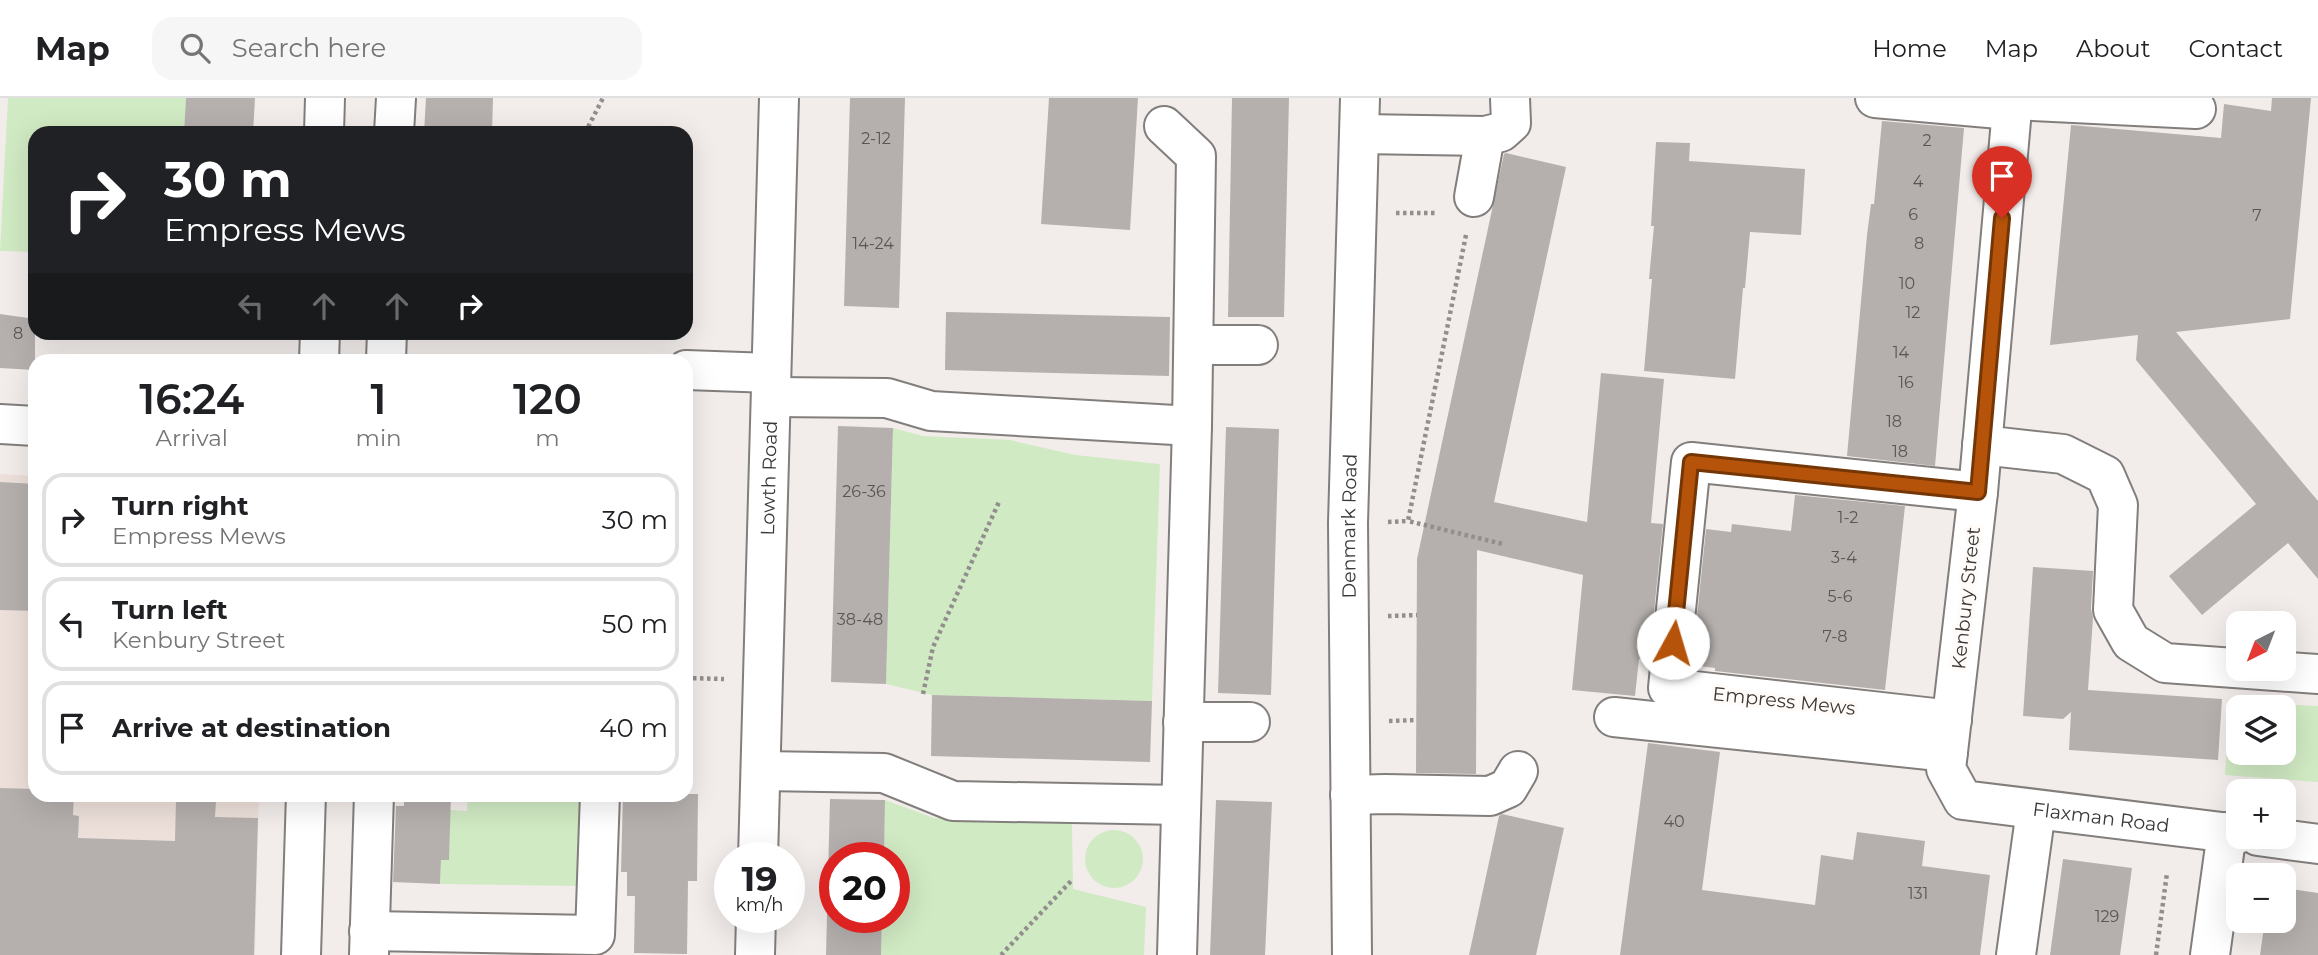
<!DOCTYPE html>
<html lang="en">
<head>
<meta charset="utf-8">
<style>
	body { margin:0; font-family:Montserrat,sans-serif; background:#f6f6f6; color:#202124; height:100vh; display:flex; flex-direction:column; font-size:26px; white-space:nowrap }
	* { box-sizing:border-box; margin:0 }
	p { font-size:23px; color:#757577 }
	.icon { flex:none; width:38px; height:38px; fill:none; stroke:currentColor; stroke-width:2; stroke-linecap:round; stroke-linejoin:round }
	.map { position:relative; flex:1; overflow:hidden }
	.sheet { position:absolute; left:28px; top:256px; width:665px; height:448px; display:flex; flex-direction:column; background:#fff; border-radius:21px; box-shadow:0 7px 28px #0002 }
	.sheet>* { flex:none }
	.top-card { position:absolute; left:28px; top:28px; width:665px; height:214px; border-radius:21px; box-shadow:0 7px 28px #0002; background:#202124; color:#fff; overflow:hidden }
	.needle { width:46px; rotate:222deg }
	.fabs { position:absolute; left:2226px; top:513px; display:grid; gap:14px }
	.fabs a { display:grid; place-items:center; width:70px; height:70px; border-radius:14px; background:#fff; box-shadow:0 7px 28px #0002; font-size:35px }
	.speed { position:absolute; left:714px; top:744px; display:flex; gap:14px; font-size:35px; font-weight:700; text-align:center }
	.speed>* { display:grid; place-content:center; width:91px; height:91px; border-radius:50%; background:#fff; box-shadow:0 7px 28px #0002; line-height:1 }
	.speed small { font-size:18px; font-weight:400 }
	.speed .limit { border:10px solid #d22; background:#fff; color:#111 }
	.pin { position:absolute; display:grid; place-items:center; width:60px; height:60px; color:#fff; margin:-72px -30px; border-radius:50% 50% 50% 0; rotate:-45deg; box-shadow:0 0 7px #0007 }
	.pin .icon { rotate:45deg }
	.me { position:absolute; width:77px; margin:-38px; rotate:6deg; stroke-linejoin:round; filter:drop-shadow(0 0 5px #0008) }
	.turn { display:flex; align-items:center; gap:24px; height:147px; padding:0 21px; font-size:32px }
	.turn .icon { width:91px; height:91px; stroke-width:2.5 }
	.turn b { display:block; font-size:49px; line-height:60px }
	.lanes { display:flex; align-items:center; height:66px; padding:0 21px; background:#0003; justify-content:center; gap:35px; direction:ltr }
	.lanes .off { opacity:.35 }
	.eta { display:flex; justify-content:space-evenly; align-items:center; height:119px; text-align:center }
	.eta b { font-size:42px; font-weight:600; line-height:49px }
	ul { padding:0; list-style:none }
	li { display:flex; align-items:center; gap:21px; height:94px; margin:0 14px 10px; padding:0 7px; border:4px solid #e0e0e0; border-radius:21px }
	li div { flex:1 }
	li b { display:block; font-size:26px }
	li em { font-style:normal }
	header { display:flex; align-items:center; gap:42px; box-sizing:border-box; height:98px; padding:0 35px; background:#fff; border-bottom:2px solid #e0e0e0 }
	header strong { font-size:33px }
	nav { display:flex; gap:38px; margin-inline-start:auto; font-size:24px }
	.search { width:490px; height:63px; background:#f6f6f6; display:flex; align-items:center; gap:18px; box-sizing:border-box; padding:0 24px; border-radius:21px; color:#757577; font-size:26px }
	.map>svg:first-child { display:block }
	.built { fill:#ede0da }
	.green { fill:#d0eac3; fill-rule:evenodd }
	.building { fill:#b5b0ae }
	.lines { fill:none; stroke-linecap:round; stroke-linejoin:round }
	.minor-casing { stroke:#827e7c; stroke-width:42 }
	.path { stroke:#928e8d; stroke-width:4.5; stroke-dasharray:3.5 3.5; stroke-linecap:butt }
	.minor { stroke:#fff; stroke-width:38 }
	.route-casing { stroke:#753606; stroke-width:18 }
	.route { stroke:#b45309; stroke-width:12 }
	.labels { text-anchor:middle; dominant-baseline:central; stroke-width:7; stroke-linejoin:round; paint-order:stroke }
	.number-label { font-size:16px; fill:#595655 }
	.street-label { font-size:19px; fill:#3a3837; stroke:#fffbf9 }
</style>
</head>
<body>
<header>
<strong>Map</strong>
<div class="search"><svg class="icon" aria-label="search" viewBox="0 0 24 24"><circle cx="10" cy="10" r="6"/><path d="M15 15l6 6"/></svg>Search here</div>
<nav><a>Home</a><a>Map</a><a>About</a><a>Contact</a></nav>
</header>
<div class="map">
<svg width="2318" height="857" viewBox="0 0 2318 857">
	<rect width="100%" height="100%" fill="#f2edeb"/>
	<polygon class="built" points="0,376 35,378 35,696 259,697 255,857 0,857"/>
	<g class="green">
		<polygon points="8,0 186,0 184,35 35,35 35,154 0,153"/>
		<polygon points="893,330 923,338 1010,342 1075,357 1160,366 1152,603 932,597 886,586"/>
		<path d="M 2230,603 L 2318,608 L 2318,684 L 2225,677 ZM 2284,609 L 2284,654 L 2238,654 L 2238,609 Z"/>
		<polygon points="468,697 584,697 582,788 440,786 441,762 449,762 450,712 467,713"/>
		<polygon points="885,702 934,720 1072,725 1073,791 1146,809 1144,857 881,857 882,819 894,819 894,760 884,759"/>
		<circle cx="1114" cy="761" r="29"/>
	</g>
	<g class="building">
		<polygon points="186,0 255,0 253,35 184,35"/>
		<polygon points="426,0 493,0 492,35 424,35"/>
		<polygon points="850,0 905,0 899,210 844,208"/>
		<polygon points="1049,0 1138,0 1130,132 1041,126"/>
		<polygon points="1232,0 1289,0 1284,219 1228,219"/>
		<polygon points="2272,0 2311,0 2290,221 2176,234 2318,403 2318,481 2288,445 2202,517 2169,478 2256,406 2136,262 2138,237 2050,247 2071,27 2221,40 2224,6 2271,13"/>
		<polygon points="1882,23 1964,30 1935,368 1847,358 1867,137 1871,106 1874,106"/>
		<polygon points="1656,44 1690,45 1689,63 1805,71 1801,137 1750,134 1745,190 1743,190 1735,281 1644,273 1652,181 1649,181 1654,128 1651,128"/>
		<polygon points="1506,55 1566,69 1494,404 1587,424 1601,275 1664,281 1651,425 1663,426 1649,562 1639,561 1635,598 1572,592 1583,477 1477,452 1476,676 1416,675 1417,461 1504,56"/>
		<polygon points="946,214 1170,219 1169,278 945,272"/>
		<polygon points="0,216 35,221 35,272 0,270"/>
		<polygon points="838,328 893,330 886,586 831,584"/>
		<polygon points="1226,329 1279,331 1271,597 1218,595"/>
		<polygon points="0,384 35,386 35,513 0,512"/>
		<polygon points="1795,397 1905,408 1885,592 1715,573 1715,570 1692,567 1706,431 1731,434 1732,426 1791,433"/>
		<polygon points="2033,469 2093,473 2091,511 2093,520 2088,592 2222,601 2218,662 2069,652 2071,614 2063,621 2023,618"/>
		<polygon points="932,597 1152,603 1150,664 931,658"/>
		<polygon points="1648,645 1720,654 1702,792 1815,807 1821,757 1853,762 1857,734 1925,743 1922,768 1990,777 1980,857 1620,857"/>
		<polygon points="0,690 35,691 35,696 74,696 73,717 79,718 78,740 175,743 176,702 216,703 215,719 258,720 254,857 0,857"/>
		<polygon points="404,696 451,696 449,762 441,762 440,786 393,784 396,708 404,708"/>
		<polygon points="623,696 698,696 697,783 688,783 687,856 634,855 635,798 627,798 627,774 621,774"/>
		<polygon points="830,701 885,702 884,760 835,760 835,819 882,819 881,857 826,857"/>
		<polygon points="1216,702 1272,704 1265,857 1210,857"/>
		<polygon points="1502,716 1564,730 1536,857 1469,857 1499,718"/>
		<polygon points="2063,761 2132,770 2120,857 2050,857"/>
		<polygon points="2284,790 2318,795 2318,857 2260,857 2265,822 2284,822"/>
	</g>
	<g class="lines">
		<defs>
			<g id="minor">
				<polyline points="1875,0 2011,12"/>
				<path id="s1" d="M 2013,0 L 1978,394 L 1946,671 L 1963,702 L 2238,736"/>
				<polyline points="2013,2 2196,11"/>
				<polyline points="1164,28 1196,58 1192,328 1177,857"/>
				<polyline points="324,35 325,0"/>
				<polyline points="394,35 396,0"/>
				<polyline points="1360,36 1485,38 1501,34 1511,25 1510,0"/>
				<polyline points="1474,99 1485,38"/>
				<polyline points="1194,247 1258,247"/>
				<polyline points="319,262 320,234"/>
				<polyline points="386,262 387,234"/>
				<polyline points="686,272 771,275"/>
				<polyline points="771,299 887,300 931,313 1192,328"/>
				<polyline points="0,326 35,328"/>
				<polyline points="1982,347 2063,356 2105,377 2118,407 2113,512 2131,544 2165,565 2318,576"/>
				<polyline points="1614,619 1948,654"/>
				<polyline points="1952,622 1668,590 1691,364 1978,394"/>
				<polyline points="1183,624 1250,624"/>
				<polyline points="761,673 884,675 953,703 1181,707"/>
				<polyline points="1350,697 1385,696 1490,698 1508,690 1518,673"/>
				<polyline points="2258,738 2318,746"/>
				<path id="s2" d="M 758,760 L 779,0"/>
				<polyline points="369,833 595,837 600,696"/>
				<polyline points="301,857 306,696"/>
				<polyline points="369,857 374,696"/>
				<polyline points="755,857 756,819"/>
				<path id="s3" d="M 1352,857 L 1348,425 L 1360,0"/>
				<polyline points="2016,857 2036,712"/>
				<polyline points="2210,857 2227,734"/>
			</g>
		</defs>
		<use href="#minor" class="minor-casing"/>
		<g class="path">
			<polyline points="585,35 603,0"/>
			<polyline points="1396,115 1437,115"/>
			<polyline points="1466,137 1408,423 1503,446"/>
			<polyline points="1388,424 1408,423"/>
			<polyline points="1388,518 1417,517"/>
			<polyline points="686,580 724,581"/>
			<polyline points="923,596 933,549 999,404"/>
			<polyline points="1389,623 1417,622"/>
			<polyline points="1001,857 1073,781"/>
			<polyline points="2156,857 2167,775"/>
		</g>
		<use href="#minor" class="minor"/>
	</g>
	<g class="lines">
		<defs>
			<polyline id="route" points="1673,545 1691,364 1978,394 2002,120"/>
		</defs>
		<use href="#route" class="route-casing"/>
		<use href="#route" class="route"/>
	</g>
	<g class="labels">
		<g class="number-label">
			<text x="876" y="40">2-12</text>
			<text x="1927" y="42">2</text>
			<text x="1918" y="83">4</text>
			<text x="1913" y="116">6</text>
			<text x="2257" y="117">7</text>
			<text x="873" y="145">14-24</text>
			<text x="1919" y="145">8</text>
			<text x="1907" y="185">10</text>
			<text x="1913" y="214">12</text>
			<text x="18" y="235">8</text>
			<text x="1901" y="254">14</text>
			<text x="1906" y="284">16</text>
			<text x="1894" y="323">18</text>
			<text x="1900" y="353">18</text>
			<text x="864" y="393">26-36</text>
			<text x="1848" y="419">1-2</text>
			<text x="1844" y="459">3-4</text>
			<text x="1840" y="498">5-6</text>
			<text x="860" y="521">38-48</text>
			<text x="1835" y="538">7-8</text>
			<text x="1674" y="723">40</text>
			<text x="1918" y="795">131</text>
			<text x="2107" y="818">129</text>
		</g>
		<g class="street-label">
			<text stroke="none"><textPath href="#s2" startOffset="380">Lowth Road</textPath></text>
			<text stroke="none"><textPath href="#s3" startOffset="429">Denmark Road</textPath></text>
			<text transform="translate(1966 500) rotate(-84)">Kenbury Street</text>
			<text transform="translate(1784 603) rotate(6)">Empress Mews</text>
			<text stroke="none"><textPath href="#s1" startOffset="849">Flaxman Road</textPath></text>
		</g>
	</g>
</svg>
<div class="fabs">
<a><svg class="needle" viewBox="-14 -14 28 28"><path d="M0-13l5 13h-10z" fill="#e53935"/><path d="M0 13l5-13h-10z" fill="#757577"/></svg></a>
<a><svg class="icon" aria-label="layers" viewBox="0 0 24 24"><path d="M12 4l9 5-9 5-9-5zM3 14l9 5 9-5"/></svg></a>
<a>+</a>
<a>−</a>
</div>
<div class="speed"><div>19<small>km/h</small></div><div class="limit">20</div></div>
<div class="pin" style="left:2002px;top:120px;background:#d93025"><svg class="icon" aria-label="arrive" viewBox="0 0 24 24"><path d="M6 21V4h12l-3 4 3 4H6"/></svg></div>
<svg class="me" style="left:1673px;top:545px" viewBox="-20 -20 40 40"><circle r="19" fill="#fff"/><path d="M0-13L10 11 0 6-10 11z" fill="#b45309"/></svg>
<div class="top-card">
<div class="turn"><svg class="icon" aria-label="right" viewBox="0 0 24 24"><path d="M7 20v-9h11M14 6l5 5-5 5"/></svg><div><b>30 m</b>Empress Mews</div></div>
<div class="lanes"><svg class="icon off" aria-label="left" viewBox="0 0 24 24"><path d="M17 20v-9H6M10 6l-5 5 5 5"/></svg><svg class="icon off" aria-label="ahead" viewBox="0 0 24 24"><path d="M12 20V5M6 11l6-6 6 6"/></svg><svg class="icon off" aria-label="ahead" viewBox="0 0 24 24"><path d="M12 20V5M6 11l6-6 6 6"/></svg><svg class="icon" aria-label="right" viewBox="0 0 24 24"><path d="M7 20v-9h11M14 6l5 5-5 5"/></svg></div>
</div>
<section class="sheet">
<div class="eta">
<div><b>16:24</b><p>Arrival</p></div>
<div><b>1</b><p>min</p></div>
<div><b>120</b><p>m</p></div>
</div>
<ul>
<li><svg class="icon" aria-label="right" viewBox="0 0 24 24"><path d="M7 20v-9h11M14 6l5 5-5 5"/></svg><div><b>Turn right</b><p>Empress Mews</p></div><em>30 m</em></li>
<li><svg class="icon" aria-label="left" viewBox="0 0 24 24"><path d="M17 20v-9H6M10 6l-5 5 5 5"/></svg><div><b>Turn left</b><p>Kenbury Street</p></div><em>50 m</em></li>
<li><svg class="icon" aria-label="arrive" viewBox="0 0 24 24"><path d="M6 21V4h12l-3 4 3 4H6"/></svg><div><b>Arrive at destination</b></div><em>40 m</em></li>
</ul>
</section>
</div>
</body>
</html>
